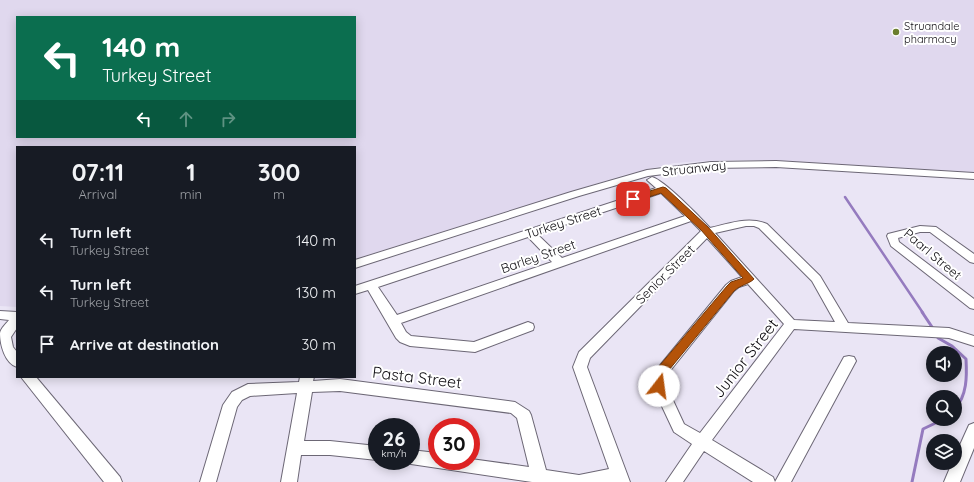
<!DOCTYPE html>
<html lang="en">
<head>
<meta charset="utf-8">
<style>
	body { margin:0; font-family:Quicksand,sans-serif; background:#20242c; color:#f1f3f6; height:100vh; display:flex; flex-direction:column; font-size:15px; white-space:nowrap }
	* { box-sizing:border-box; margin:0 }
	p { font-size:13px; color:#9ea1a6 }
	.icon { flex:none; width:22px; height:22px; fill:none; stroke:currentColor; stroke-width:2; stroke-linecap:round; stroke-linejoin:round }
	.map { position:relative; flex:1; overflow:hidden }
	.panel { position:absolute; left:16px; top:146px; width:340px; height:232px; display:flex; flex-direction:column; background:#171b24; border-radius:0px; box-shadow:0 2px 10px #0003 }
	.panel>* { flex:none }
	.banner { position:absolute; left:16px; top:16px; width:340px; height:122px; border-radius:0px; box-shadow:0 2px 10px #0003; background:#0b6e4f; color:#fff; overflow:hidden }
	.fabs { position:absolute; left:926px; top:346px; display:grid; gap:8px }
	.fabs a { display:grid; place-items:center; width:36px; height:36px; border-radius:50%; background:#171b24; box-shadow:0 2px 10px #0003; font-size:20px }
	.speed { position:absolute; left:368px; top:418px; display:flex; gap:8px; font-size:20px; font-weight:700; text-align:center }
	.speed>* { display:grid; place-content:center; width:52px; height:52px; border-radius:50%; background:#171b24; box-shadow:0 2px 10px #0003; line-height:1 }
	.speed small { font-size:10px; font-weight:400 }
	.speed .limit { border:6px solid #d22; background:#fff; color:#111 }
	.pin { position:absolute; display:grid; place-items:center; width:34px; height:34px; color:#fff; margin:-17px; border-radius:8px; box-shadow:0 2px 6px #0006 }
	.me { position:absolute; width:44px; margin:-22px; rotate:15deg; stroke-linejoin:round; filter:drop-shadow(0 0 3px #0008) }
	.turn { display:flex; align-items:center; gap:14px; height:84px; padding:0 20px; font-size:18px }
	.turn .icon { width:52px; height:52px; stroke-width:2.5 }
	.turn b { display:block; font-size:28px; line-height:34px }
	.lanes { display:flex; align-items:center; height:38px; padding:0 20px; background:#0003; justify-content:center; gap:20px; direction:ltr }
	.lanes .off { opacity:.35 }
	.eta { display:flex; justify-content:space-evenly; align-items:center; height:68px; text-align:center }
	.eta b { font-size:24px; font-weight:800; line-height:28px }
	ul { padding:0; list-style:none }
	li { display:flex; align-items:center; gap:12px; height:52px; padding:0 20px }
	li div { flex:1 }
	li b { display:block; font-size:15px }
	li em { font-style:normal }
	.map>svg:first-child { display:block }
	.built { fill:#e0d8ee; fill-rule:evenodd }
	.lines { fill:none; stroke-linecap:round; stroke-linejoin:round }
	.stream-far1 { stroke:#957bbf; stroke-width:2.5 }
	.stream { stroke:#957bbf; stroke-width:3 }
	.minor-casing { stroke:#6c6775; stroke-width:2 }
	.minor { fill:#fff; fill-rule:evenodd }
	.route { fill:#b45309; stroke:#753606 }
	.poi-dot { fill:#6b7e2e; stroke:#fff; stroke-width:1.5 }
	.labels { text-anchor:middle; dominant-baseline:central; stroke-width:4; stroke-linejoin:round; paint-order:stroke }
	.far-poi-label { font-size:11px; fill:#0e0c11; stroke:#fff; text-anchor:start }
	.street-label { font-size:13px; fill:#0e0c11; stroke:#fff }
	.near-street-label { font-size:16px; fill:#0e0c11; stroke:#fff }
</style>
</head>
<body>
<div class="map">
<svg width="974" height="482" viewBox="0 0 974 482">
	<rect width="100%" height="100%" fill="#eae5f5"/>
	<path class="built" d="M 0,0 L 974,0 L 974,173 L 755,160 L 722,160 L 674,163 L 624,175 L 355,259 L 355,147 L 17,147 L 17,307 L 0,306 ZM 17,17 L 355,17 L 355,137 L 17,137 Z"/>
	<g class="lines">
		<polyline class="stream-far1" points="845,197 923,313"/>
		<g class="stream">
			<polyline points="922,312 932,327"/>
			<path d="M 938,338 L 952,346 L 966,359 C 967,377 967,395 955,409"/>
			<polyline points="912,482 923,429 944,419"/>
		</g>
		<defs>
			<g id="minor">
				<polygon points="776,161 974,173 974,179 776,167 711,168 648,176 579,196 355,268 355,260 571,192 647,170 711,162"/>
				<path d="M 652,177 C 664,180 700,217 710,228 C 729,224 748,216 767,224 L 820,276 L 848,323 L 949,328 L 974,336 L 974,346 L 949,338 L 794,329 L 712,440 L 773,477 L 775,482 L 844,357 L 849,356 L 854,357 L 856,361 L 791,482 L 753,482 L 704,451 L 683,482 L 666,482 L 692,444 L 674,432 L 651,383 L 652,375 L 726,285 L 731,281 L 742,277 L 707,238 L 590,358 L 587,367 L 630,482 L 532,482 L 411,464 L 405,461 L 411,461 L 411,450 L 437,453 L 437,461 L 471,461 L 471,459 L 529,467 L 517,418 L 511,413 L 340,391 L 312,392 L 304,441 L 330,441 L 377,446 L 377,460 L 330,455 L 301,455 L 297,482 L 281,482 L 297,393 L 250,396 L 242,400 L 237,407 L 216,482 L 200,482 L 223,405 L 232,392 L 248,384 L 299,382 L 300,377 L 314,377 L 313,381 L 340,379 L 515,402 L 529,411 L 531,415 L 546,470 L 579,475 L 609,469 L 573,367 L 579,352 L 701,231 L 691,221 L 401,323 L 406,332 L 411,336 L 474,342 L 528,322 L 533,324 L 534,327 L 533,330 L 475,352 L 410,346 L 400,342 L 396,338 L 368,290 L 355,294 L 355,286 L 656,188 L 647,180 ZM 661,193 L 685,216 L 562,258 L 537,234 ZM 746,226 L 754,226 L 759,228 L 812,281 L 835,322 L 794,320 L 715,233 ZM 528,237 L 552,262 L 397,315 L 378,287 ZM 748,284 L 784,324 L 700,433 L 684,424 L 665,383 L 666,376 L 734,291 L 739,287 Z"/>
				<polygon points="920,226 936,227 974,254 974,263 970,262 930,232 920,232 898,238 899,242 974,299 974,309 970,308 891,246 887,236 888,234"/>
				<path d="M 0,311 L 17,312 L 17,328 L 11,337 L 13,347 L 17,352 L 17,367 C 5,363 0,345 0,333 C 1,328 6,324 9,320 L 0,319 Z"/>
				<polygon points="21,377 36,377 120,477 122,482 104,482"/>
				<polygon points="974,423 974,448 960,482 944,482 952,463 955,463 955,456 969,425"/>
			</g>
		</defs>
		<use href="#minor" class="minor-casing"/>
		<use href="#minor" class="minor"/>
	</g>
	<path class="route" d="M 663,187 L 666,188 L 708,227 L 754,279 C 749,284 740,285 734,291 L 664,376 L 663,380 L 665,386 L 663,389 L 659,390 L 655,389 L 652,380 L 655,371 L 727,286 L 731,282 L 743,278 L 701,230 L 661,193 L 633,202 L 629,199 L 630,197 Z"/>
	<circle class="poi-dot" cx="896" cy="32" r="4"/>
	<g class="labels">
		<g class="far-poi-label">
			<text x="904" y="26">Struandale<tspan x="904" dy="13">pharmacy</tspan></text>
		</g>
		<g class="street-label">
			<text transform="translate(694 168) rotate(-6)">Struanway</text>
			<text transform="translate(563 222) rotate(-18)">Turkey Street</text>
			<text transform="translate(933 254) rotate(40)">Paarl Street</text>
			<text transform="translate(538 256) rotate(-19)">Barley Street</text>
			<text transform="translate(665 274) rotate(-45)">Senior Street</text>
		</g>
		<g class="near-street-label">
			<text transform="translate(745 358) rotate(-52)">Junior Street</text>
			<text transform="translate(417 377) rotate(7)">Pasta Street</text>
		</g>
	</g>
</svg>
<div class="fabs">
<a><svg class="icon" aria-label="sound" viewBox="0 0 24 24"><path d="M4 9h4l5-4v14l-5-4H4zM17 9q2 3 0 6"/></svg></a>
<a><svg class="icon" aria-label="search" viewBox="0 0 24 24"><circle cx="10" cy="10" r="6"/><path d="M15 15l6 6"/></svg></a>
<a><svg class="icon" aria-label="layers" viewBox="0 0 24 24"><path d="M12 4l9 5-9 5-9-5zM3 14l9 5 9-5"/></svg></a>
</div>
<div class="speed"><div>26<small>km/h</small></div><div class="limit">30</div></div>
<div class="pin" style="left:633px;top:199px;background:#d93025"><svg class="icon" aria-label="arrive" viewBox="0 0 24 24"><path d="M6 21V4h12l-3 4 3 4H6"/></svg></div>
<svg class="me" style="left:659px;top:386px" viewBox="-20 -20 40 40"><circle r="19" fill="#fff"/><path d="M0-13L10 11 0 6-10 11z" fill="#b45309"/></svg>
<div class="banner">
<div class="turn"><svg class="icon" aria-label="left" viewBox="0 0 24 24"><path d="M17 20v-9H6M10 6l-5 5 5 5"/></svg><div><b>140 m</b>Turkey Street</div></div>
<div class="lanes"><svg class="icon" aria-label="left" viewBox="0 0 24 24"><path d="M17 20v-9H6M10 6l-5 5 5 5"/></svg><svg class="icon off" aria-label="ahead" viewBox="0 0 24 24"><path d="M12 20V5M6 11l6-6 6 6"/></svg><svg class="icon off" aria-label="right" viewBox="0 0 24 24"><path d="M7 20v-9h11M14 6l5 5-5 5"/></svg></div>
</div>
<section class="panel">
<div class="eta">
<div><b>07:11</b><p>Arrival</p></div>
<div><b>1</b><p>min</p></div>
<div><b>300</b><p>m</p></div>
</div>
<ul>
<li><svg class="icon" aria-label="left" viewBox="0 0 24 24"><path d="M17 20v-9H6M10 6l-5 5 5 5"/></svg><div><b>Turn left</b><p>Turkey Street</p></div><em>140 m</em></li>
<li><svg class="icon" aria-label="left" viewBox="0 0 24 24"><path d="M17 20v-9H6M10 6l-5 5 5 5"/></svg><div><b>Turn left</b><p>Turkey Street</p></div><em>130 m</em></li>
<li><svg class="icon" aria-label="arrive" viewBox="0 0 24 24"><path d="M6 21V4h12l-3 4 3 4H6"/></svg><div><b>Arrive at destination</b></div><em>30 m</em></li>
</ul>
</section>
</div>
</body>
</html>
